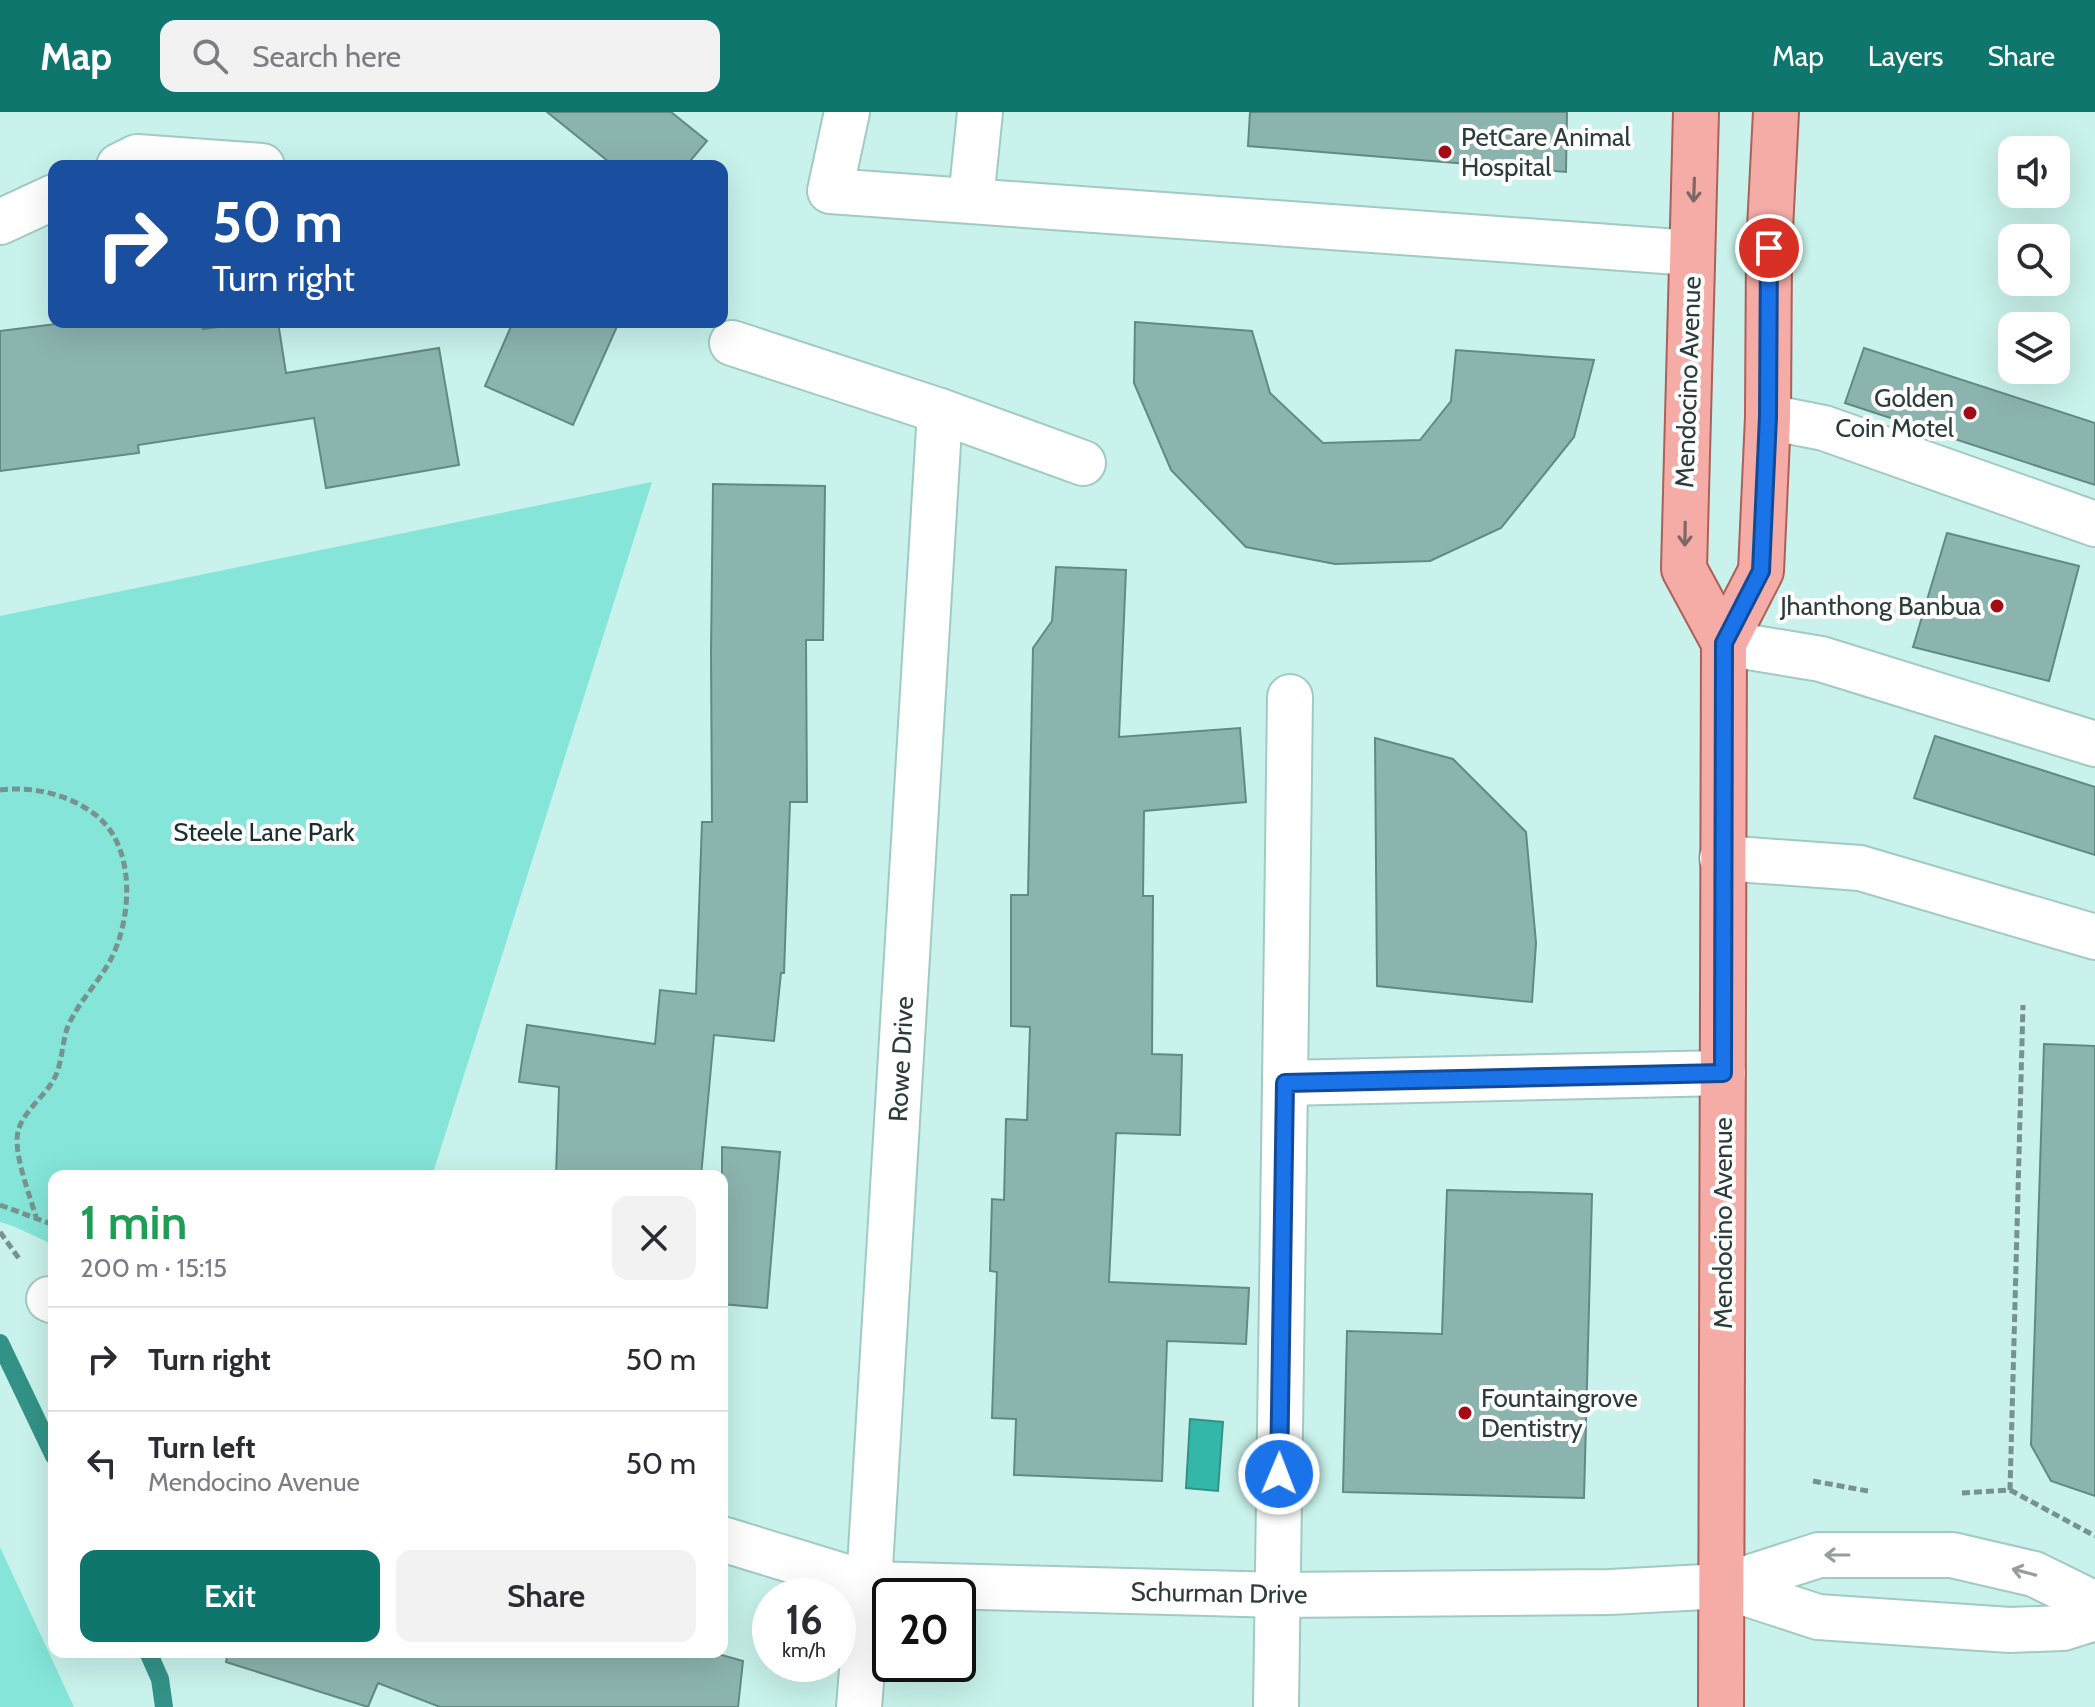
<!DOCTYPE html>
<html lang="en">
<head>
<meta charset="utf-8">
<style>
	body { margin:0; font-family:Cabin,sans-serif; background:#f2f2f3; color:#2b2b33; height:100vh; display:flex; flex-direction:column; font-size:30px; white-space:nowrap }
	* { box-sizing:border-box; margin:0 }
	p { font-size:26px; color:#7c7c81 }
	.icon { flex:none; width:44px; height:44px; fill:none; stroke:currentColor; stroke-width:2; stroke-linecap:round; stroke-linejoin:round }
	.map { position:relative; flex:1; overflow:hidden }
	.side { position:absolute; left:48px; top:1058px; width:680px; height:488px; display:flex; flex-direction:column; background:#fff; border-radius:16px; box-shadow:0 8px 32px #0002 }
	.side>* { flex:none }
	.guide { position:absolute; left:48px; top:48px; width:680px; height:168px; border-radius:16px; box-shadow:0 8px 32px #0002; background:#1a4fa0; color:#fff; overflow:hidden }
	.buttons { position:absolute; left:1998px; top:24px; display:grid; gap:16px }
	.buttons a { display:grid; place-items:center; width:72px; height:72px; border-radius:16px; background:#fff; box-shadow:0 8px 32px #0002; font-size:40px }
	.speed { position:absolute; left:752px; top:1466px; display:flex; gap:16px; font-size:40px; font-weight:700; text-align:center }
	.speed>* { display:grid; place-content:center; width:104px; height:104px; border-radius:50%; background:#fff; box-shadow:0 8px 32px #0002; line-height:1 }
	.speed small { font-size:20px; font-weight:400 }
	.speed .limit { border:4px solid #111; border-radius:12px; background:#fff; color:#111 }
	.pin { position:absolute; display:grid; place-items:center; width:68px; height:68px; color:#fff; margin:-34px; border:4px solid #fff; border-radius:50%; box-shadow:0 2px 8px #0007 }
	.me { position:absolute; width:88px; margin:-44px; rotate:1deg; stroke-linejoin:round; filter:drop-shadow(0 0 6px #0008) }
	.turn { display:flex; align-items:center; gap:28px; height:168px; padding:0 32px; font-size:36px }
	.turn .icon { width:104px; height:104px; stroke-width:2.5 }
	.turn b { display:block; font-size:56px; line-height:68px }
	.round { display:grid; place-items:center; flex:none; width:84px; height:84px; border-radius:16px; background:#f2f2f3 }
	.headline { display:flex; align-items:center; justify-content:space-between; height:136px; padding:0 32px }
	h1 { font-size:48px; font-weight:600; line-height:60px; color:#1e9e55 }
	.button { display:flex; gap:16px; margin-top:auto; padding:16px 32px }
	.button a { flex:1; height:92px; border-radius:16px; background:#0f766e; color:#fff; font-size:32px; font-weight:600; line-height:92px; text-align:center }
	.button a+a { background:#f2f2f3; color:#2b2b33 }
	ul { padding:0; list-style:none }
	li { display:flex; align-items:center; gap:24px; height:104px; padding:0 32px; border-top:2px solid #e1e1e2 }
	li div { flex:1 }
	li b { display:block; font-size:30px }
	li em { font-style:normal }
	header { display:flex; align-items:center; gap:48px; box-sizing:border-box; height:112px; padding:0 40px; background:#0f766e; color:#fff }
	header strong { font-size:38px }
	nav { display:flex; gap:44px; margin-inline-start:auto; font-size:28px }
	.search { width:560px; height:72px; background:#f2f2f3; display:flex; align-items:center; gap:20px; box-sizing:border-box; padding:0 28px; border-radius:16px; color:#7c7c81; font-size:30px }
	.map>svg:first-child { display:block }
	.green { fill:#84e5d8 }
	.water { fill:#34b7a8; stroke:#329287; stroke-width:2 }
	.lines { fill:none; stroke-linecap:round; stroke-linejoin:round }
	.stream { stroke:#329287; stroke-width:18 }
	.building { fill:#8cb4ae; stroke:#628983; stroke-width:2 }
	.minor-casing { stroke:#a1cac3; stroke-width:48 }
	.major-casing { stroke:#ab6159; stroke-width:48 }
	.path { stroke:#77938f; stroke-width:5; stroke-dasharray:8 4; stroke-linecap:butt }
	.minor { stroke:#fff; stroke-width:44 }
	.major { stroke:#f5aca6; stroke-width:44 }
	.oneway { stroke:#7c6965 }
	.oneway2 { stroke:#969e9c }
	.route-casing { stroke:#114b97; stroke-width:20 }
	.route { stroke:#1a73e8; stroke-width:14 }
	.poi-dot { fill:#a30a14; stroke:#fff; stroke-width:3 }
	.labels { text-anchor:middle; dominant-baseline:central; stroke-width:8; stroke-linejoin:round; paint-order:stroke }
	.poi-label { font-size:26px; fill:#2c3c3a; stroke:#fff; text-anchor:start }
	.street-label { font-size:26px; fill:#2c3c3a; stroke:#fff }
	.park-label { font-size:26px; fill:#192f2c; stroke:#fff }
</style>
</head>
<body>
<header>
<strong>Map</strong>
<div class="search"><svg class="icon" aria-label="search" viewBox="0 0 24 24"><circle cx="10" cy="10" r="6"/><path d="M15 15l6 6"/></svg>Search here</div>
<nav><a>Map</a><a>Layers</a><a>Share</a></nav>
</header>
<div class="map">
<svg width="2095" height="1595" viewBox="0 0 2095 1595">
	<rect width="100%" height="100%" fill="#c8f2eb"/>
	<g class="green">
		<polygon points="652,370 432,1064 54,1064 54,1133 13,1114 0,1110 0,504"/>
		<polygon points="0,1435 74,1595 0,1595"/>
	</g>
	<polygon class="water" points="1190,1307 1223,1310 1218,1379 1186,1376"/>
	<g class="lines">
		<g class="stream">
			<polyline points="0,1231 54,1344"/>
			<polyline points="148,1540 160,1567 164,1595"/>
		</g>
	</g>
	<g class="building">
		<polygon points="547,0 671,0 707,29 686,54 614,54"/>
		<polygon points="1250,0 1567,0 1566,60 1248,34"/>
		<polygon points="72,210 202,210 203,217 253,210 278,210 286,261 439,236 459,353 326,376 314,306 138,333 139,341 0,359 0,219"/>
		<polygon points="513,210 619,210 573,313 485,274"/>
		<polygon points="1135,210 1252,219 1270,281 1323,331 1420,328 1451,289 1456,238 1594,248 1574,325 1501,416 1430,449 1335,452 1246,435 1171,358 1134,271"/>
		<polygon points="1864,236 2095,311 2095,373 1845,291"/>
		<polygon points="713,372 825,374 823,528 806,528 807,690 790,690 784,861 781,861 774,929 714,923 701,1064 556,1064 559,975 519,970 527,913 655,932 660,878 696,882 702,710 712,710 711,541"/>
		<polygon points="1947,421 2079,454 2049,569 1913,535"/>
		<polygon points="1056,455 1126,458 1119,625 1240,616 1246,690 1144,699 1143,784 1153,784 1152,942 1182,943 1180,1023 1116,1021 1109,1170 1249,1176 1246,1232 1167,1229 1162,1369 1014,1363 1016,1307 992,1306 997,1160 990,1159 992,1087 1004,1088 1006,1007 1027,1008 1030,915 1011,914 1011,783 1028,783 1033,536 1052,509"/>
		<polygon points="1935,624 2095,675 2095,743 1914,686"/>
		<polygon points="1375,626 1453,647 1526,720 1536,831 1532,890 1377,874"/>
		<polygon points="2044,932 2095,934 2095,1384 2051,1369 2031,1333"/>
		<polygon points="722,1035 780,1040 767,1196 722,1192"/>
		<polygon points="1447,1078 1592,1082 1584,1386 1343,1380 1347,1219 1442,1222"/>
		<polygon points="228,1540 711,1540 743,1549 738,1595 440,1595 378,1571 368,1595 226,1550"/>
	</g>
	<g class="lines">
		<defs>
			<g id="minor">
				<polyline points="847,0 830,79 1692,141"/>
				<polyline points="119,54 137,45 262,54"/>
				<polyline points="971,88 980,0"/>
				<polyline points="0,110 54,85"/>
				<polyline points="732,231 940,299 1083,351"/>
				<polyline points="1768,305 1824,316 2095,412"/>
				<polyline points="1724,531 1821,547 2095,632"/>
				<polyline points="1290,585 1285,971 1723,961"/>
				<polyline points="1722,746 1860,756 2095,825"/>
				<polyline points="49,1187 54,1189"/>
				<polyline points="722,1427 869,1472 1278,1483 1610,1480 1723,1474 1819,1443 1952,1443 2034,1462 2095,1492"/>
				<polyline points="1723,1474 1818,1505 2010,1518 2063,1516 2095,1506"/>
				<polyline points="859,1595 869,1472 940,299"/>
				<polyline points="1276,1595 1285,971"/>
			</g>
			<g id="major">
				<polyline points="1696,0 1684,457 1724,531"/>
				<polyline points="1721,1595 1724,531 1761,459 1768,305 1769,136 1776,0"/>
			</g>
		</defs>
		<use href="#minor" class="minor-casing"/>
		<use href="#major" class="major-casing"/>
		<g class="path">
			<path d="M 0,678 C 32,674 67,682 93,701 C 136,731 133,804 111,847 C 99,870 79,889 68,914 C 61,932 63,955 51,972 C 41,987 25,999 19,1016 C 11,1037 30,1083 36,1105"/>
			<polyline points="0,1093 54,1113"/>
			<polyline points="0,1120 20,1148"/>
			<polyline points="1813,1369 1868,1379"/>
			<polyline points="2010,1378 2095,1424"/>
			<polyline points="1962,1381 2010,1378 2023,893"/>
		</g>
		<use href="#minor" class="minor"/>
		<use href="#major" class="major"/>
	</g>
	<defs><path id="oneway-shaft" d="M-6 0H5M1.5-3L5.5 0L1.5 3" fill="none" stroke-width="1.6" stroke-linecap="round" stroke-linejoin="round" transform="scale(2)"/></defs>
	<g class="oneway">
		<use href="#oneway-shaft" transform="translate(1694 78) rotate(92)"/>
		<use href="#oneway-shaft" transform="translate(1685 422) rotate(91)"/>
	</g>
	<g class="oneway2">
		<use href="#oneway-shaft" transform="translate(1837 1443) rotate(180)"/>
		<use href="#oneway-shaft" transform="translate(2024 1460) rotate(-165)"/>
	</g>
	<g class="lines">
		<defs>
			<polyline id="route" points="1279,1362 1285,971 1723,961 1724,531 1761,459 1768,305 1769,136"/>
		</defs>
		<use href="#route" class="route-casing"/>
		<use href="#route" class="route"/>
	</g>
	<g class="poi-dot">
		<circle cx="1445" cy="40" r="8"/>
		<circle cx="1970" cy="301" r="8"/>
		<circle cx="1997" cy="494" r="8"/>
		<circle cx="1465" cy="1301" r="8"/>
	</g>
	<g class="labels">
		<g class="poi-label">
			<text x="1461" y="25">PetCare Animal<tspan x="1461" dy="30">Hospital</tspan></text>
			<text x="1954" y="286" text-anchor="end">Golden<tspan x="1954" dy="30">Coin Motel</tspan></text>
			<text x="1981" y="494" text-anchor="end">Jhanthong Banbua</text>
			<text x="1481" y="1286">Fountaingrove<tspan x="1481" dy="30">Dentistry</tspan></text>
		</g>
		<g class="street-label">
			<text transform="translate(1688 270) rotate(-88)">Mendocino Avenue</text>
			<text transform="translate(901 947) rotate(-87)">Rowe Drive</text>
			<text transform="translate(1723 1111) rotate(-90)">Mendocino Avenue</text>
			<text transform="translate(1219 1481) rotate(1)">Schurman Drive</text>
		</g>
		<g class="park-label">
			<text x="264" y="720">Steele Lane Park</text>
		</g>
	</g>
</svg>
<div class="buttons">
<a><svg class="icon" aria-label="sound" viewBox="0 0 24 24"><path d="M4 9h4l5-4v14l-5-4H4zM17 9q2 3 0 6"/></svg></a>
<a><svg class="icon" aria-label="search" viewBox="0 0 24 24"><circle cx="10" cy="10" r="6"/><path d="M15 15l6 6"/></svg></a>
<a><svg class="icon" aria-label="layers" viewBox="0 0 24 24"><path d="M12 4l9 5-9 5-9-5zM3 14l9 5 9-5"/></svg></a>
</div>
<div class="speed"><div>16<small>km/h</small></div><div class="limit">20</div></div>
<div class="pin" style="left:1769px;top:136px;background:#d93025"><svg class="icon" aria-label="arrive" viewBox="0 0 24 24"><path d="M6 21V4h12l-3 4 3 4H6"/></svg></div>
<svg class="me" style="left:1279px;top:1362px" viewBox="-20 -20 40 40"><circle r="17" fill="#1a73e8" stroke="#fff" stroke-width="3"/><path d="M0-11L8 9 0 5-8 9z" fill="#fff"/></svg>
<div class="guide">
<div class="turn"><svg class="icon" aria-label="right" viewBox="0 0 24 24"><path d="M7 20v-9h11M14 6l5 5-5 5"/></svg><div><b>50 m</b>Turn right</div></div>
</div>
<section class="side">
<div class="headline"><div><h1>1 min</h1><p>200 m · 15:15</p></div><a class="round"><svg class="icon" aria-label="close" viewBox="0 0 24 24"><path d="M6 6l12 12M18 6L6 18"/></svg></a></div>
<ul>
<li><svg class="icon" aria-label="right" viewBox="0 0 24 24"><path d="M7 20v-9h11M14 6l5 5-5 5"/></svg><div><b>Turn right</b></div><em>50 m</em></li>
<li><svg class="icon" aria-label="left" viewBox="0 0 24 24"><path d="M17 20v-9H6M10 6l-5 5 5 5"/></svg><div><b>Turn left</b><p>Mendocino Avenue</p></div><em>50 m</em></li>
</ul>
<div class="button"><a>Exit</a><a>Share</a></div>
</section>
</div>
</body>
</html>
